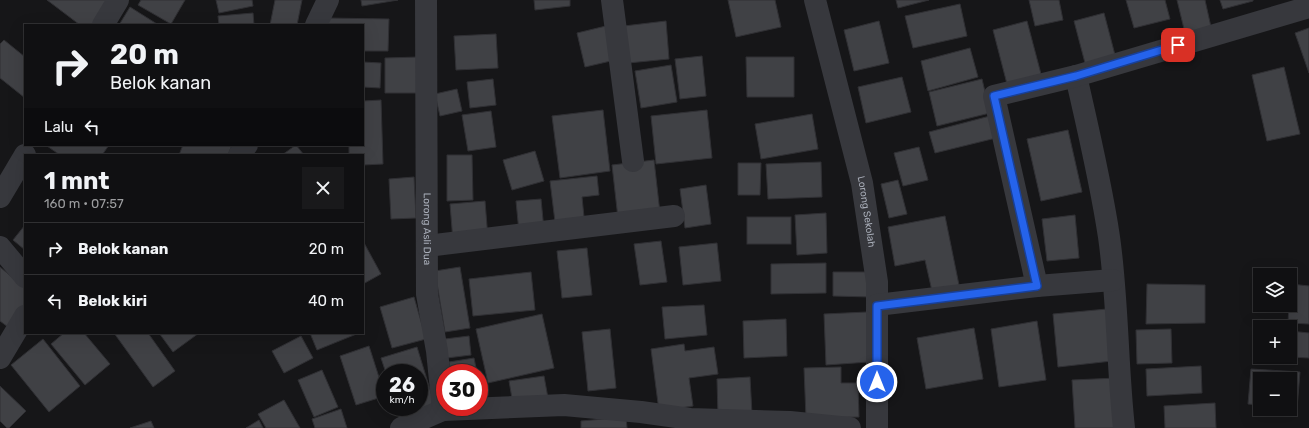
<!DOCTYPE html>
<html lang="id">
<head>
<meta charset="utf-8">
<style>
	body { margin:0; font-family:Rubik,sans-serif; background:#19191b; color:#f1f3f6; height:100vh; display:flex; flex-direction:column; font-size:15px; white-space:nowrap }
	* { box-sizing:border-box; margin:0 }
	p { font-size:13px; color:#9c9d9f }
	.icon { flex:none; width:22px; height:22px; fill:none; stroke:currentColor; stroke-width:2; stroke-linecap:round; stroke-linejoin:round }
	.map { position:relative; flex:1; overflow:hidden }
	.panel { position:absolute; left:24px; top:154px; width:340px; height:180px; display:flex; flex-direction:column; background:#101012; border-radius:0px; box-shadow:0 4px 16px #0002,0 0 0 1px #303032 }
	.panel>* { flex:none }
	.guide { position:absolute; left:24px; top:24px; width:340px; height:122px; border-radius:0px; box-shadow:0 4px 16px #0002,0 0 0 1px #303032; background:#101012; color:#f1f3f6; overflow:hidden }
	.fabs { position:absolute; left:1253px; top:268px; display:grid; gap:8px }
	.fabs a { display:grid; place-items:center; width:44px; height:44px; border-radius:0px; background:#101012; box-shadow:0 4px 16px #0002,0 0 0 1px #303032; font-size:20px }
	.speed { position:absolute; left:376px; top:364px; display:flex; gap:8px; font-size:20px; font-weight:700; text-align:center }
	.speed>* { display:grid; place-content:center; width:52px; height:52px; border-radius:50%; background:#101012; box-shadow:0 4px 16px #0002,0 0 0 1px #303032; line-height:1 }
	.speed small { font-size:10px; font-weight:400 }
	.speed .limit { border:6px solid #d22; background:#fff; color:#111 }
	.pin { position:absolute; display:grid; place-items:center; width:34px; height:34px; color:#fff; margin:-17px; border-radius:8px; box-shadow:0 2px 6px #0006 }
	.me { position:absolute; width:44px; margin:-22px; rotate:0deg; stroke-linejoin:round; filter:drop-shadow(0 0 3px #0008) }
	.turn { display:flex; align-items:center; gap:14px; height:84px; padding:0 20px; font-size:18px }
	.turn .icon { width:52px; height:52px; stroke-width:2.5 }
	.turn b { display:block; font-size:28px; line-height:34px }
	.then { display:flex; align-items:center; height:38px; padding:0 20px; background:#0003; gap:8px; font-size:15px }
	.round { display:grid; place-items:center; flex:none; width:42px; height:42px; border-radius:0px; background:#19191b }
	.overview { display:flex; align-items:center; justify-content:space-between; height:68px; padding:0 20px }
	h1 { font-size:24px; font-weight:700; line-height:30px }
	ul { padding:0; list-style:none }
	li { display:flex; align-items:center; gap:12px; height:52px; padding:0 20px; border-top:1px solid #303032 }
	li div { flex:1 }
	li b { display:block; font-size:15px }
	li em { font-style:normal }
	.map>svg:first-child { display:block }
	.building { fill:#404145; stroke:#303034 }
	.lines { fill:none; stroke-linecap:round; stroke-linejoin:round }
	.minor { stroke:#37383d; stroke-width:22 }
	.route-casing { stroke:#184099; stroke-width:10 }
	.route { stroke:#2563eb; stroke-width:7 }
	.labels { text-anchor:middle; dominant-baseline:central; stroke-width:4; stroke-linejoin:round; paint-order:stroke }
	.street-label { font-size:10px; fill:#a8adb8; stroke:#111113 }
</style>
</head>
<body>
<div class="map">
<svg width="1309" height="428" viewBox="0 0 1309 428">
	<rect width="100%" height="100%" fill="#161618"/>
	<g class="building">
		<polygon points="47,0 110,0 94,25 80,25"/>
		<polygon points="141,0 185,0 171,24 138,5"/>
		<polygon points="216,0 252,0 253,6 219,13"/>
		<polygon points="275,0 302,0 297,25 270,25"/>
		<polygon points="361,0 398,0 362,6"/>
		<polygon points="534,0 570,0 570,6 535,10"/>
		<polygon points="728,0 775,0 781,27 736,37"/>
		<polygon points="896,0 929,0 898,8"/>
		<polygon points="1029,0 1059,0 1063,20 1035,26"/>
		<polygon points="1126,0 1165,0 1170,19 1134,28"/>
		<polygon points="1177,0 1205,0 1211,27 1185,33"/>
		<polygon points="1220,0 1253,0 1253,1 1223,9"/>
		<polygon points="960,4 967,36 913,48 905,16"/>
		<polygon points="130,7 157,24 157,25 119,25"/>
		<polygon points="253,13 254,25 219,25 218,16"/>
		<polygon points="1104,13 1115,55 1085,63 1074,21"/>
		<polygon points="326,18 389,19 388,51 363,51 363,25 325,25"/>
		<polygon points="666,21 669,59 628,63 624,26"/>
		<polygon points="879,21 889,63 854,71 844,30"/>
		<polygon points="1027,21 1041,74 1007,84 993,30"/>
		<polygon points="606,26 615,60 585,67 577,33"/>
		<polygon points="1309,28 1309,73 1295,33"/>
		<polygon points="496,34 498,68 456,70 454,36"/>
		<polygon points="4,40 25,57 25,98 0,78 0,44"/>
		<polygon points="970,48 978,77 928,91 921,61"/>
		<polygon points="702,56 706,96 680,99 675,59"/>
		<polygon points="419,57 419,93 385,93 385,58"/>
		<polygon points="746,57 794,57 794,97 747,97"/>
		<polygon points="363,62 381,63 380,88 363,87"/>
		<polygon points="671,65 677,102 641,108 635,71"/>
		<polygon points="1284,67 1300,134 1267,141 1252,75"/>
		<polygon points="902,77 911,112 866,123 858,87"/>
		<polygon points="493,79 496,105 470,108 467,82"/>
		<polygon points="982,79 990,113 937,126 929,92"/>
		<polygon points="457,89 462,111 440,116 435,94"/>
		<polygon points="381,100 383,164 363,165 363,155 349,155 349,145 363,145 363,101"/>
		<polygon points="603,110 610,171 560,178 552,116"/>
		<polygon points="707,110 712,158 656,164 651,116"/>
		<polygon points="491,111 496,147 468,151 462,115"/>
		<polygon points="812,114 818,149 761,159 755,124"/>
		<polygon points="990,116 996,138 935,153 929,132"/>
		<polygon points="1068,130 1082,192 1041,201 1027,139"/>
		<polygon points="48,145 109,145 102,155 60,155 47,146"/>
		<polygon points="183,145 232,145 228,155 179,155"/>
		<polygon points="296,145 304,155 282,155"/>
		<polygon points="919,147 928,180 903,186 894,153"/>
		<polygon points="535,151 544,181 512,190 503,160"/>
		<polygon points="447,155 472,155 473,200 447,201"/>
		<polygon points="654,160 660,213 618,218 612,165"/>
		<polygon points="821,162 822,197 768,199 766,164"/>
		<polygon points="738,163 761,163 760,195 738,195"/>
		<polygon points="597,176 599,195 582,197 585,227 556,230 550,181"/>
		<polygon points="414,177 416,218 391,219 389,179"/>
		<polygon points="898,180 907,214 889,218 881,184"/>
		<polygon points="706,185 711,224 685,228 680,189"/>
		<polygon points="541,199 544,230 519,232 516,201"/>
		<polygon points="485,201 488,239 453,241 450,204"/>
		<polygon points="826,213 827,253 797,255 795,215"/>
		<polygon points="1075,215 1079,258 1047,261 1042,219"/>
		<polygon points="945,216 959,285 932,291 925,260 895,266 888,227"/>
		<rect x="747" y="217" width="44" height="27"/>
		<polygon points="25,225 25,250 13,240"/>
		<polygon points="363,241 381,274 363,284"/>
		<polygon points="661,241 667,282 640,285 634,244"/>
		<polygon points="717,243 721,281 683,285 679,247"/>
		<polygon points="587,248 592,295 562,298 557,251"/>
		<polygon points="826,263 826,293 771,294 771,264"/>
		<polygon points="0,267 25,288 25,307 8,327 0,321"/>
		<polygon points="460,267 470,328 445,332 435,271"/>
		<polygon points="531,272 535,310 473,316 469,279"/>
		<polygon points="833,272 870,272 871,297 833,296"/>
		<polygon points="1147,284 1205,285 1205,323 1146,324"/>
		<polygon points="1291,284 1309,286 1309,324 1288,323 1289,305 1290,305"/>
		<polygon points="414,297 426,339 392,348 380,307"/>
		<polygon points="704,305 707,335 665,339 662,307"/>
		<polygon points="1107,309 1112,361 1058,367 1053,314"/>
		<polygon points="867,312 869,362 826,365 824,314"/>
		<polygon points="542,314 554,368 488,383 476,329"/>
		<polygon points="786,319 787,356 744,358 743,321"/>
		<polygon points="1037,321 1046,380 999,387 991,329"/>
		<polygon points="974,328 983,379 926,389 917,338"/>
		<polygon points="610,329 616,388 588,391 582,332"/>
		<polygon points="1171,329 1172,363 1137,364 1136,330"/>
		<polygon points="1290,331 1309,333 1309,358 1290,357"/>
		<polygon points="64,333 84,333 110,364 85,385 51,344"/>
		<polygon points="114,333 148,333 175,371 153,387"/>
		<polygon points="159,333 199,333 173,352"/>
		<polygon points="310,333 359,333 317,350"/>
		<polygon points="301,336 313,358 284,373 272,351"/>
		<polygon points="469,336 471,355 447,358 445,339"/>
		<polygon points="43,339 80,386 49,412 11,365"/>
		<polygon points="684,344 685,351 714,347 718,374 689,378 693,406 659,411 651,349"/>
		<polygon points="369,346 385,396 356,405 340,356"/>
		<polygon points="417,347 436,409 400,420 396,407 419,407 419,373 386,373 381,358"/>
		<polygon points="474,358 477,373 451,373 449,362"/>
		<polygon points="1201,366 1202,393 1147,396 1146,369"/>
		<polygon points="841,367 841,383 858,383 859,417 806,418 804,368"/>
		<polygon points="1251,369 1300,372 1297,408 1290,407 1290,379 1260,379 1260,405 1248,404"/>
		<polygon points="322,370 338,407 314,417 298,380"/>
		<polygon points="544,376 548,398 513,404 509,381"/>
		<polygon points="750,377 752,414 718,416 717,379"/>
		<polygon points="1117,378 1120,428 1075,428 1072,380"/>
		<polygon points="0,386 26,411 9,428 7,428 0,421"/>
		<polygon points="284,400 300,428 266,428 258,414"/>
		<polygon points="1215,403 1216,428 1165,428 1164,406"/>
		<polygon points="341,409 347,428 315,428 312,419"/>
		<polygon points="626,417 627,428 581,428 581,421"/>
		<polygon points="259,420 263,428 246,428"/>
		<polygon points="151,421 154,428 130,428"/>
	</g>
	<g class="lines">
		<g class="minor">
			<path id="s1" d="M 426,0 L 427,294 L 437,351 L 443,410"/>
			<polyline points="612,0 633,161"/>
			<path id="s2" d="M 815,0 L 862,183 L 877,282 L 877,428"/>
			<polyline points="103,25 118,0"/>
			<polyline points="316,25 328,0"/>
			<path d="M 1076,76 C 1088,129 1101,183 1109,237 C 1118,300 1117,364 1124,428"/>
			<polyline points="239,155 247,145"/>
			<polyline points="0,197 25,155"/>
			<polyline points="427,246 674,216"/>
			<polyline points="0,247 25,277"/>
			<polyline points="1037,286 994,96 1076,76 1309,7"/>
			<polyline points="877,305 1037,286 1113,280"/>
			<polyline points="0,358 25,316"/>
			<polyline points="401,428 443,410 564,405 641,412 690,419 790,422 850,428"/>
		</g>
	</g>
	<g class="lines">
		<defs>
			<polyline id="route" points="877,382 877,306 1037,286 994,96 1076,76 1178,45"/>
		</defs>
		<use href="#route" class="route-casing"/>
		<use href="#route" class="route"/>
	</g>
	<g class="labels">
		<g class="street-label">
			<text stroke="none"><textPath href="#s2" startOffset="218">Lorong Sekolah</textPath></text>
			<text stroke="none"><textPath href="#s1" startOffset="229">Lorong Asli Dua</textPath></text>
		</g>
	</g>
</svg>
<div class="fabs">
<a><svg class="icon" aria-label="layers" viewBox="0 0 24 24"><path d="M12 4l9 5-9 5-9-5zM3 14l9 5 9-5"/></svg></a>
<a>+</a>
<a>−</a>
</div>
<div class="speed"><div>26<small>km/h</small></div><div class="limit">30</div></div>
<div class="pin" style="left:1178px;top:45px;background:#d93025"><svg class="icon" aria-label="arrive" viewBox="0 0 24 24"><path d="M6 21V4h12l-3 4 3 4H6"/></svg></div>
<svg class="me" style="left:877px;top:382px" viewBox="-20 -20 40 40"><circle r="17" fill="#2563eb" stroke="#fff" stroke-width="3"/><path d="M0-11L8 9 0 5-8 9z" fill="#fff"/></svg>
<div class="guide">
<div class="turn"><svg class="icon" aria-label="right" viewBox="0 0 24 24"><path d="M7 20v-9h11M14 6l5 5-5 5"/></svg><div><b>20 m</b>Belok kanan</div></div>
<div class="then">Lalu<svg class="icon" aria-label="left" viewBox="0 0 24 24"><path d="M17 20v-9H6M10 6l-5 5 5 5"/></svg></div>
</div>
<section class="panel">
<div class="overview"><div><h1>1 mnt</h1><p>160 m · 07:57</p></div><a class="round"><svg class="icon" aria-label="close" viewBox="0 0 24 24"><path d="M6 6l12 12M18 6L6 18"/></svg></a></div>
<ul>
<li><svg class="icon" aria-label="right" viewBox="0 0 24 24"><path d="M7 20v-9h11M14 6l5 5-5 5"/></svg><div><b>Belok kanan</b></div><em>20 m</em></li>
<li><svg class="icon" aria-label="left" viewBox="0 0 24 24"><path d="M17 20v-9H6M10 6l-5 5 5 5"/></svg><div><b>Belok kiri</b></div><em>40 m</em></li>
</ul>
</section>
</div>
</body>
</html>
